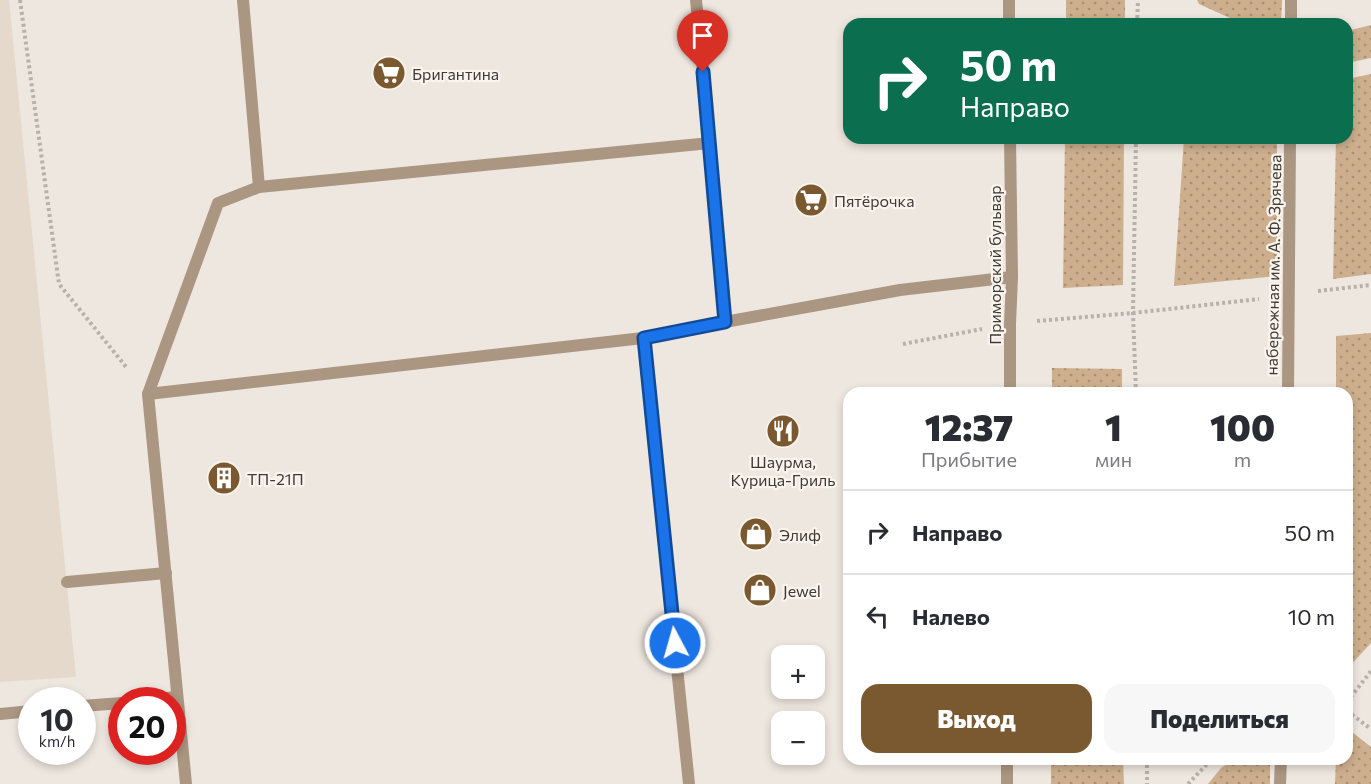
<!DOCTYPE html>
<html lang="ru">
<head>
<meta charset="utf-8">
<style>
	body { margin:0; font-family:Commissioner,sans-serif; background:#f7f7f7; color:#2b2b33; height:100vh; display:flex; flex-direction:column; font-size:22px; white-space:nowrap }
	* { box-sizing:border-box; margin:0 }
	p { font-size:20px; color:#7c7c81 }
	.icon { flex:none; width:33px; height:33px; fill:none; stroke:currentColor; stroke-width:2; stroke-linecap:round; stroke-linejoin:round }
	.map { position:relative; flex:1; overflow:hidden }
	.drawer { position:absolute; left:843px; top:387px; width:510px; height:378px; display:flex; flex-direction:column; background:#fff; border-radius:18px; box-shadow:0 3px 9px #0003 }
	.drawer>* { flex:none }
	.banner { position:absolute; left:843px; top:18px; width:510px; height:126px; border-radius:18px; box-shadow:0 3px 9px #0003; background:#0b6e4f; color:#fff; overflow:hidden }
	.tools { position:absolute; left:771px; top:645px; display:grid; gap:12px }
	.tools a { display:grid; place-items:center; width:54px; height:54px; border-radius:12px; background:#fff; box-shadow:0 3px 9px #0003; font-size:30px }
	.speed { position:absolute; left:18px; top:687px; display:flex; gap:12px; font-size:30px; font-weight:700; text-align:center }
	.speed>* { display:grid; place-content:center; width:78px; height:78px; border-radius:50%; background:#fff; box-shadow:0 3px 9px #0003; line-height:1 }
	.speed small { font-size:15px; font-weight:400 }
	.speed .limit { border:9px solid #d22; background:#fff; color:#111 }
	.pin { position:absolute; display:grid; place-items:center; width:51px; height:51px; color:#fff; margin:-62px -26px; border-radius:50% 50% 50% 0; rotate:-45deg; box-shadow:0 0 6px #0007 }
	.pin .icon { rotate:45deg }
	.me { position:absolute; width:66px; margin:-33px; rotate:354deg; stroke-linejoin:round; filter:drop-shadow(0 0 4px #0008) }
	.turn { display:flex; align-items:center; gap:21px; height:126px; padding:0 18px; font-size:27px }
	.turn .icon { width:78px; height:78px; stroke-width:2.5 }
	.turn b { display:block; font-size:42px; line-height:51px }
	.eta { display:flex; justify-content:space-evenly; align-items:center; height:102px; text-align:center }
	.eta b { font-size:36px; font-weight:800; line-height:42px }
	.button { display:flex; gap:12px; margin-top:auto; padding:12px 18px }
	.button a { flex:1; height:69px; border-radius:18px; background:#7b5930; color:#fff; font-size:24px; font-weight:800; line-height:69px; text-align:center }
	.button a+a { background:#f7f7f7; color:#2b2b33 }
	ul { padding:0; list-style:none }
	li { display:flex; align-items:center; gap:18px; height:84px; padding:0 18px; border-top:2px solid #e1e1e2 }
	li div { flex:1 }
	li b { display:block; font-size:22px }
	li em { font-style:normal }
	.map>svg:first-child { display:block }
	.built { fill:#e5d9cc }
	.grass { fill:url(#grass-dots) }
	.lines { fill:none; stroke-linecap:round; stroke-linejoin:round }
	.path { stroke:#b7b1ab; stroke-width:4; stroke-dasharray:3 3; stroke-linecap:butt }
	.lane { stroke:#aa9681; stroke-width:12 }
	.street { stroke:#aa9681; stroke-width:12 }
	.route-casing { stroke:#114b97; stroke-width:15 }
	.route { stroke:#1a73e8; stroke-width:10 }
	.labels { text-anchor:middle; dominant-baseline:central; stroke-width:4.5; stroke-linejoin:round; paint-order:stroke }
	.poi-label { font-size:16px; fill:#3d3a37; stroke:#fbf4ec; text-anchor:start }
	.street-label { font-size:16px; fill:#3d3a37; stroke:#fbf4ec }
</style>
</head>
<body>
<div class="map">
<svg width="1371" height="784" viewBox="0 0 1371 784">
	<defs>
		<pattern id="grass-dots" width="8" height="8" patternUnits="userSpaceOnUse" patternTransform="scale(1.5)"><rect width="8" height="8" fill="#cdaf8e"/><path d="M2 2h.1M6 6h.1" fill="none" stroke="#a88f75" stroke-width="1.8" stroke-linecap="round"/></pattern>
	</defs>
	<rect width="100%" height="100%" fill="#eee7df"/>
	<polygon class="built" points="0,0 9,0 76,677 0,682"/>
	<g class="grass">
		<rect x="1066" y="0" width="59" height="24"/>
		<polygon points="1197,0 1282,0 1281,24 1243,24 1199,4"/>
		<polygon points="1371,25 1371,58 1347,63 1347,31"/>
		<polygon points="1371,74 1371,274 1333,279 1336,138 1347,138 1347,79"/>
		<polygon points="1065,138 1124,138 1123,285 1063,288"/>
		<polygon points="1184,138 1277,138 1277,276 1174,286"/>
		<polygon points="1371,333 1371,643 1347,669 1347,393 1336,393 1336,336"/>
		<polygon points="1052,368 1122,369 1122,393 1052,393"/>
		<polygon points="1347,728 1371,747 1371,784 1335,784 1336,759 1347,759"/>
		<polygon points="1051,759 1123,759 1124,784 1051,784"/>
		<polygon points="1235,759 1270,759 1270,784 1208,784 1221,768"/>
	</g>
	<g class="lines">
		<g class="path">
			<polyline points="20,0 59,284 127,368"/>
			<polyline points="1137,24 1138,0"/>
			<polyline points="1318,291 1371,285"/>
			<polyline points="1037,321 1133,313 1259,299"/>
			<polyline points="903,344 982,329"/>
			<polyline points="1136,393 1133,313 1136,138"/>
			<polyline points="1347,702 1371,671"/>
			<polyline points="1347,711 1371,729"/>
			<polyline points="1147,759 1147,784"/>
			<polyline points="1188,784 1212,759"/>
		</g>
		<g class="lane">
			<polyline points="243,0 259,187"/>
			<polyline points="696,0 710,143"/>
			<polyline points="643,338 689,784"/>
			<polyline points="148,394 218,203 259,187 710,143 725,322 900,290 1012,277"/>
			<polyline points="67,582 166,573"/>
			<polyline points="144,700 177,697"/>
			<polyline points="82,706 122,703"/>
			<polyline points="0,714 32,711"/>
			<polyline points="186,784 148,394 643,338 725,322"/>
		</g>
		<g class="street">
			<polyline points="1009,0 1009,24"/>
			<polyline points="1291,24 1291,0"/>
			<polyline points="1010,393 1010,324 1012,277 1010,138"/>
			<polyline points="1288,393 1290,138"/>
			<polyline points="1007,784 1007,759"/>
			<polyline points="1280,784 1281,759"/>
		</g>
	</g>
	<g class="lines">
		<defs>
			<polyline id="route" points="675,643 644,338 725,322 703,72"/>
		</defs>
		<use href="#route" class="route-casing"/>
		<use href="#route" class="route"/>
	</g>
	<defs>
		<symbol id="supermarket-disc" viewBox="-11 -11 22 22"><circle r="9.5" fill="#7b5930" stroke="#fbf4ec"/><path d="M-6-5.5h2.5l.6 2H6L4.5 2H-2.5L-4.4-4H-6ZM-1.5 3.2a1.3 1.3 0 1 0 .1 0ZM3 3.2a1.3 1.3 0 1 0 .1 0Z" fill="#fff"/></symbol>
		<symbol id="restaurant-disc" viewBox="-11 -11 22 22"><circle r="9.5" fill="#7b5930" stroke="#fbf4ec"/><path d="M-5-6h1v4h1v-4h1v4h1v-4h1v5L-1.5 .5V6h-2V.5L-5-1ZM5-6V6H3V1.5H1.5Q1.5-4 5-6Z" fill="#fff"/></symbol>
		<symbol id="building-disc" viewBox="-11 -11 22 22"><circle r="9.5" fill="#7b5930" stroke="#fbf4ec"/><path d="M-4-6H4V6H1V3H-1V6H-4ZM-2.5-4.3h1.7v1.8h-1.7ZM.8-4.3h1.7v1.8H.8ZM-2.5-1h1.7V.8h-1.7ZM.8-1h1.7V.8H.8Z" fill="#fff"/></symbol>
		<symbol id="shop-disc" viewBox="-11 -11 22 22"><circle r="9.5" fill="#7b5930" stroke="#fbf4ec"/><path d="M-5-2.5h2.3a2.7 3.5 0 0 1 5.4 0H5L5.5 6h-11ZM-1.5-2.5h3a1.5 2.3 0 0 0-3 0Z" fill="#fff"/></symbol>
	</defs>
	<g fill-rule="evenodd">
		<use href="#supermarket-disc" x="370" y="54" width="38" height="38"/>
		<use href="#supermarket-disc" x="792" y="181" width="38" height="38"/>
		<use href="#restaurant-disc" x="764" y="412" width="38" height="38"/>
		<use href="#building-disc" x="205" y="459" width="38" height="38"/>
		<use href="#shop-disc" x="737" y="515" width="38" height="38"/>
		<use href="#shop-disc" x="741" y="571" width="38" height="38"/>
	</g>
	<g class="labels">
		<g class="poi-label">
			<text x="412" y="73">Бригантина</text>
			<text x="834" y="200">Пятёрочка</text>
			<text x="783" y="461" text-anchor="middle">Шаурма,<tspan x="783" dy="18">Курица-Гриль</tspan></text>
			<text x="247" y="478">ТП-21П</text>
			<text x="779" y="534">Элиф</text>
			<text x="783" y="590">Jewel</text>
		</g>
		<g class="street-label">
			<text transform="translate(994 265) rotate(-90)">Приморский бульвар</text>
			<text transform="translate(1273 265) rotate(-89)">набережная им. А. Ф. Зрячева</text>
		</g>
	</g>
</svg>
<div class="tools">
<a>+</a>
<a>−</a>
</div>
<div class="speed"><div>10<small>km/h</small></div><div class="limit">20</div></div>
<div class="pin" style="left:703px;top:72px;background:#d93025"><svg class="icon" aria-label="arrive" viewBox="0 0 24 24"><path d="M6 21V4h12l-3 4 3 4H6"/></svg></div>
<svg class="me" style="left:675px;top:643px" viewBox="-20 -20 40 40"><circle r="17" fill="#1a73e8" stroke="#fff" stroke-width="3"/><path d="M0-11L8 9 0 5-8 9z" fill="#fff"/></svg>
<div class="banner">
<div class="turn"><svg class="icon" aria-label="right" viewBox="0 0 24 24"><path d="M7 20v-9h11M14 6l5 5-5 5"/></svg><div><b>50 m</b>Направо</div></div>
</div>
<section class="drawer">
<div class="eta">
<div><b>12:37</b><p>Прибытие</p></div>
<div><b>1</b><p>мин</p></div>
<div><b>100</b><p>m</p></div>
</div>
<ul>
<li><svg class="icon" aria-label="right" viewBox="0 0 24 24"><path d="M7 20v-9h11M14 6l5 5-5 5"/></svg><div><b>Направо</b></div><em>50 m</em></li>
<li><svg class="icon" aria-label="left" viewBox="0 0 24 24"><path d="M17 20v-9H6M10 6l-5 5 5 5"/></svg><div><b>Налево</b></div><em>10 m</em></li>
</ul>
<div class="button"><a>Выход</a><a>Поделиться</a></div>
</section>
</div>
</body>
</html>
